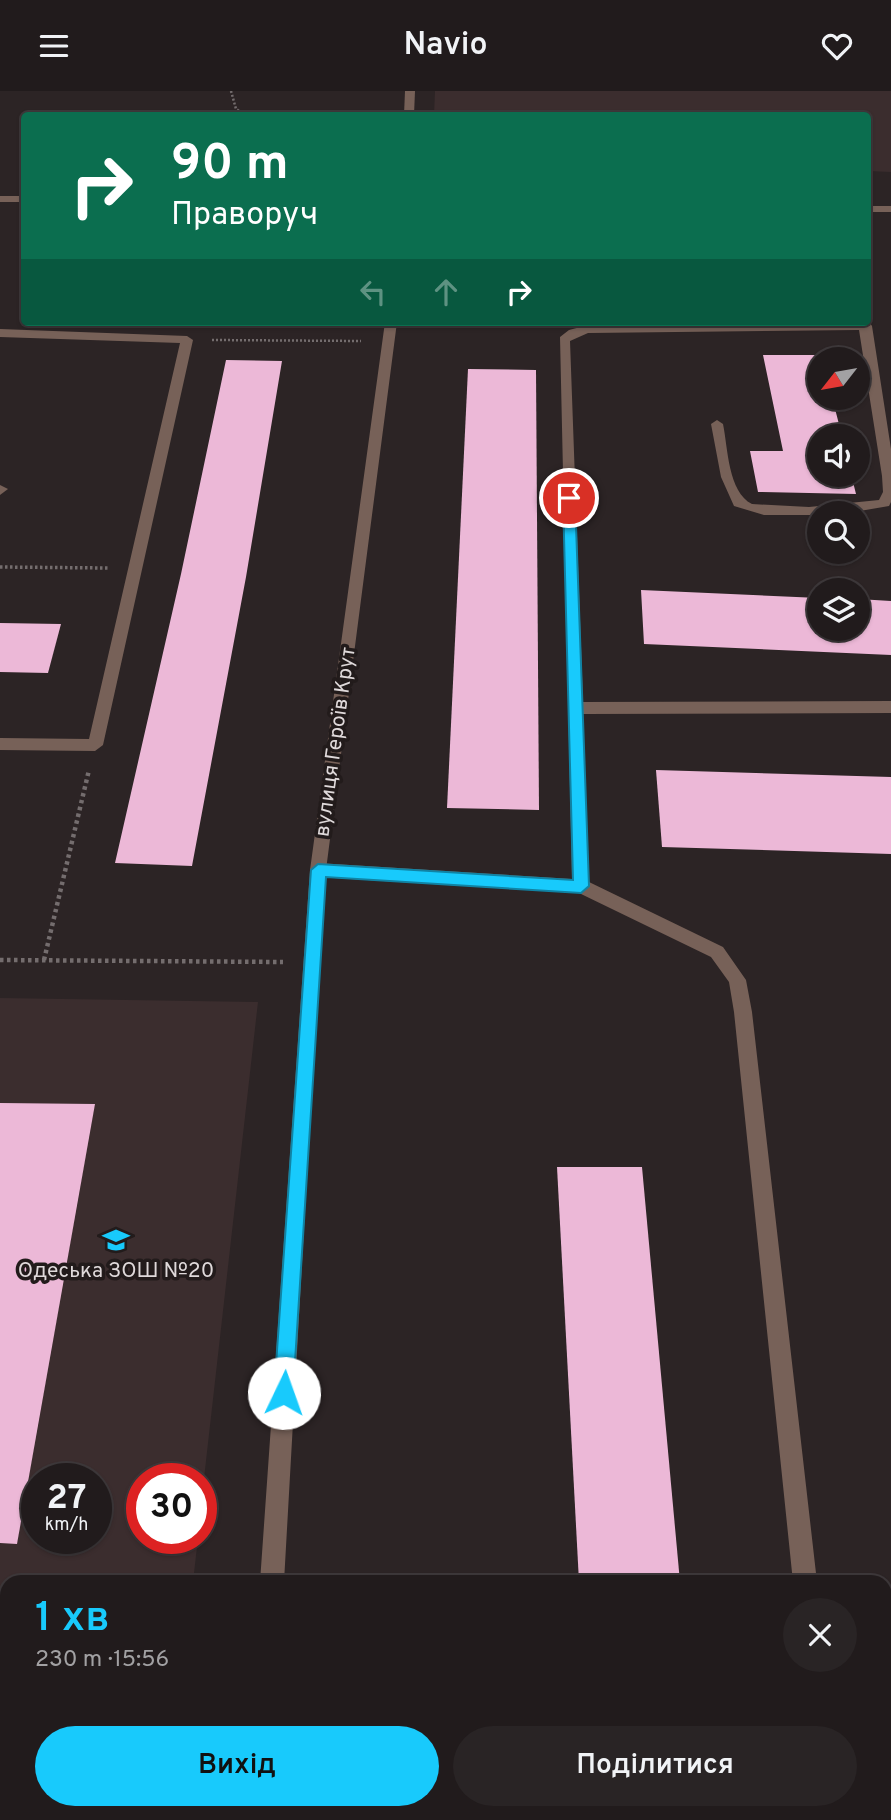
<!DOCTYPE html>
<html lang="uk">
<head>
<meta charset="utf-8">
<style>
	body { margin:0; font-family:Overpass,sans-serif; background:#292425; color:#f1f3f6; height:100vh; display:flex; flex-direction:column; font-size:26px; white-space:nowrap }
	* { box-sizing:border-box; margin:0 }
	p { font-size:23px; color:#a2a1a3 }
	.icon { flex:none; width:38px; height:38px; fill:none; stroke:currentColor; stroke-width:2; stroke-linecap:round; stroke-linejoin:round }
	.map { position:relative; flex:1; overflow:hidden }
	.drawer { position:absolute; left:0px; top:1484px; width:892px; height:245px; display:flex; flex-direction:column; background:#211b1c; border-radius:21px 21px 0 0; box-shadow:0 2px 5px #0004,0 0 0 2px #3e393b }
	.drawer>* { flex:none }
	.hud { position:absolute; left:21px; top:21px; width:850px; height:214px; border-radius:7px; box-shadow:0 2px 5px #0004,0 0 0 2px #3e393b; background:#0b6e4f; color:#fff; overflow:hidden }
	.needle { width:46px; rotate:239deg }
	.tools { position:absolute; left:807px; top:256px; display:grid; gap:14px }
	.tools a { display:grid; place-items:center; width:63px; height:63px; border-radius:50%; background:#211b1c; box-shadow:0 2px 5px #0004,0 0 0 2px #3e393b; font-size:35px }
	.speed { position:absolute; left:21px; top:1372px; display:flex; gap:14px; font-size:35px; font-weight:700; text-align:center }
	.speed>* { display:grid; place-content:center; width:91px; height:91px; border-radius:50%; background:#211b1c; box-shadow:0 2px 5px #0004,0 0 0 2px #3e393b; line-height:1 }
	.speed small { font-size:18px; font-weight:400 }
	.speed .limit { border:10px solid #d22; background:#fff; color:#111 }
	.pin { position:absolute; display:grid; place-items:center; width:60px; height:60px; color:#fff; margin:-30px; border:4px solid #fff; border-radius:50%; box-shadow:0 2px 7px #0007 }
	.me { position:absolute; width:77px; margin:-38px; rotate:3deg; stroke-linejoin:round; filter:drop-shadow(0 0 5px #0008) }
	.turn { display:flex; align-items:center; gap:24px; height:147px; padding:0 35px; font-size:32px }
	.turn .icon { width:91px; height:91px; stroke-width:2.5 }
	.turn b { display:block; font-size:49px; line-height:60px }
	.lanes { display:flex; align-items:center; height:66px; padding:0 35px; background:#0003; justify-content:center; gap:35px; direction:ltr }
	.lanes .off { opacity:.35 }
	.round { display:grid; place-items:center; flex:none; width:74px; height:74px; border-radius:37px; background:#292425 }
	.summary { display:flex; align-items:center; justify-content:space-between; height:119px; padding:0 35px }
	h1 { font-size:42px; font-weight:600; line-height:52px; color:#18cafc }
	.cta { display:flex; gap:14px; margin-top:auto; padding:14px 35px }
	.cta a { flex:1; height:80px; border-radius:42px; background:#18cafc; color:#111; font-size:28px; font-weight:600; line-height:80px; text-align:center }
	.cta a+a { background:#292425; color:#f1f3f6 }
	header { display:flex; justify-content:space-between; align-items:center; height:91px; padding:0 35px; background:#211b1c; font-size:32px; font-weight:600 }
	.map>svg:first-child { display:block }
	.built { fill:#3b2d2e; fill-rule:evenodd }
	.building { fill:#ecb8d7 }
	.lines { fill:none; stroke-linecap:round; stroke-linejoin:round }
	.path-far2 { stroke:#746d6e; stroke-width:2.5; stroke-dasharray:2 2; stroke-linecap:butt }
	.path-far1 { stroke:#746d6e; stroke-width:3.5; stroke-dasharray:2.5 2.5; stroke-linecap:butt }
	.path { stroke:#746d6e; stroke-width:4.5; stroke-dasharray:3.5 3.5; stroke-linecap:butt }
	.service { fill:#776158; fill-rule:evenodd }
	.minor { fill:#776158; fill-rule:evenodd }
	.tertiary { fill:#776158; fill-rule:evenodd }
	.route { fill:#18cafc; stroke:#1083a4; stroke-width:2 }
	.labels { text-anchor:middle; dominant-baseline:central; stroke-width:7; stroke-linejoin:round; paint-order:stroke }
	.street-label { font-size:21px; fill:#dfd9da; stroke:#221b1b }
	.poi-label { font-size:21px; fill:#dfd9da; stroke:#221b1b }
</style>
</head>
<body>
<header><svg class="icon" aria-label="menu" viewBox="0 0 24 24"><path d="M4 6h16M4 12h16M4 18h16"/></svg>Navio<svg class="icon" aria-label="heart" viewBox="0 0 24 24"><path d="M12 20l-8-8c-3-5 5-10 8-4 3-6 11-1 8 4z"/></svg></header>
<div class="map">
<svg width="891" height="1729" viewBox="0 0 891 1729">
	<rect width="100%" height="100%" fill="#2c2425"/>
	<g class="built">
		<polygon points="435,0 891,0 891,81 868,80 868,24 434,24"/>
		<path d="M 0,907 L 258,911 L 201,1414 L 201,1388 L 142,1388 L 142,1447 L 198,1447 L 193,1491 L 7,1491 L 7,1722 L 167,1722 L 166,1729 L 0,1729 ZM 37,1388 L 96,1388 L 96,1447 L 37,1447 Z"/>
	</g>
	<g class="building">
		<polygon points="763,264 821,264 819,306 832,306 842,345 819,345 819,383 851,383 856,403 758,401 750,360 783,360"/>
		<polygon points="226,269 282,270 246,486 192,775 115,772 181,483"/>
		<polygon points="468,278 536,279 539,719 447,717"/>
		<polygon points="641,499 819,507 819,537 858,537 858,508 891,510 891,564 644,553"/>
		<polygon points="0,532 61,533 48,582 0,581"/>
		<polygon points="656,679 891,686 891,763 662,756"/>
		<polygon points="0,1012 95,1013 17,1453 0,1452"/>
		<polygon points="557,1076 642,1076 680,1491 579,1491"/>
	</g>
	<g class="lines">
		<g class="path-far2">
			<polyline points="231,0 236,18 246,24"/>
			<polyline points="212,249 361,250"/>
		</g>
		<polyline class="path-far1" points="0,476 108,477"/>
		<g class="path">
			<polyline points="0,869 283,871"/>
			<polyline points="44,869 89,679"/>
		</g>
		<g class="service">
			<path d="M 868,229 L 872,235 L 891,358 L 891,411 L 889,415 L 854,421 L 819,422 L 819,424 L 764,424 L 734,415 L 721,386 L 711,333 L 717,329 L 723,333 C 728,357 728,401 752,413 L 809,416 L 879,409 L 883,401 L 882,385 L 859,239 L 588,242 L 570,250 L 583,611 L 891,610 L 891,622 L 583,623 L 589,791 L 723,856 L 746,889 L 752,921 L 817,1491 L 793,1491 L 734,921 L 729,891 L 711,866 L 579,802 L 318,786 L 312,784 L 310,779 L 312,774 L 318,772 L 572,788 L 560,246 L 569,239 L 588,234 L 858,232 L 868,231 Z"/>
			<polygon points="0,238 187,245 193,249 103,654 95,660 0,659 0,647 89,648 180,252 0,246"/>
			<polygon points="0,394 8,398 0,404"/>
			<polygon points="817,1722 843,1722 844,1729 818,1729"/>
		</g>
		<g class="minor">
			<polygon points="405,0 415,0 414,24 404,24"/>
			<polygon points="385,231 397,231 326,779 319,871 284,1491 260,1491 310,779"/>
			<rect x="244" y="1722" width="26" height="7"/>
		</g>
		<g class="tertiary">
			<rect x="0" y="105" width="24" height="6"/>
			<rect x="868" y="115" width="23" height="6"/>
		</g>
	</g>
	<polygon class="route" points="569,403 575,407 589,795 581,802 326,786 293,1302 290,1309 284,1312 277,1309 274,1302 311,779 318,773 573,789 563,407"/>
	<defs>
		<symbol id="school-bare" viewBox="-9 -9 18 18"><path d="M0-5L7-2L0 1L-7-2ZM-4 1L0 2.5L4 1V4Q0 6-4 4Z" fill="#18cafc" stroke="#221b1b" stroke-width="2.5" paint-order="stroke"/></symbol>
	</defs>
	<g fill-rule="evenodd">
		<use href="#school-bare" x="97" y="1130" width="38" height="38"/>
	</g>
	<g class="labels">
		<g class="street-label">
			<text transform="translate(336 651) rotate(-82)">вулиця Героїв Крут</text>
		</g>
		<g class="poi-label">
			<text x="116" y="1180">Одеська ЗОШ №20</text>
		</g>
	</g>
</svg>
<div class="tools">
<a><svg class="needle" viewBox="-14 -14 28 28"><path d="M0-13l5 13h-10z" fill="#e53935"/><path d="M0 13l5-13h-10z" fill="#a2a1a3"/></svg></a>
<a><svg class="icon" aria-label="sound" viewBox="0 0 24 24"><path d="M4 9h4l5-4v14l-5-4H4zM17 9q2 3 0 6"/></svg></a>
<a><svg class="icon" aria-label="search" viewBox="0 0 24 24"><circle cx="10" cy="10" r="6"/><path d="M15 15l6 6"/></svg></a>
<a><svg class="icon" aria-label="layers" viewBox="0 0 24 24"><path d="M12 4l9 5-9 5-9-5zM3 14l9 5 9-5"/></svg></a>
</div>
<div class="speed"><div>27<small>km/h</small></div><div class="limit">30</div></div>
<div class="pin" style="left:569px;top:407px;background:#d93025"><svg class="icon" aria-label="arrive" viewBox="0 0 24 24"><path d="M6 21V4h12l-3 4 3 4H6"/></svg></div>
<svg class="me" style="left:284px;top:1302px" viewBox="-20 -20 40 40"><circle r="19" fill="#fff"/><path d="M0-13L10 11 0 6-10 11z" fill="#18cafc"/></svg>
<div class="hud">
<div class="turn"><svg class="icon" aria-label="right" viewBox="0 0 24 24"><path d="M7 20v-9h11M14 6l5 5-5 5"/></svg><div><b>90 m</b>Праворуч</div></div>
<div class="lanes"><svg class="icon off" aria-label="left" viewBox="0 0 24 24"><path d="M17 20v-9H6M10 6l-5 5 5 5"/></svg><svg class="icon off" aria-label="ahead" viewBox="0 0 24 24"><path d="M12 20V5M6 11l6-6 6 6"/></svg><svg class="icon" aria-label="right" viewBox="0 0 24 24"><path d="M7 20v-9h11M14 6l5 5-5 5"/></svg></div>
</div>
<section class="drawer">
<div class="summary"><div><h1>1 хв</h1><p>230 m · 15:56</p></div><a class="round"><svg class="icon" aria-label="close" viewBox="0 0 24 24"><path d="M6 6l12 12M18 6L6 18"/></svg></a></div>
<div class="cta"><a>Вихід</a><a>Поділитися</a></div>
</section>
</div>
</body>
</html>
